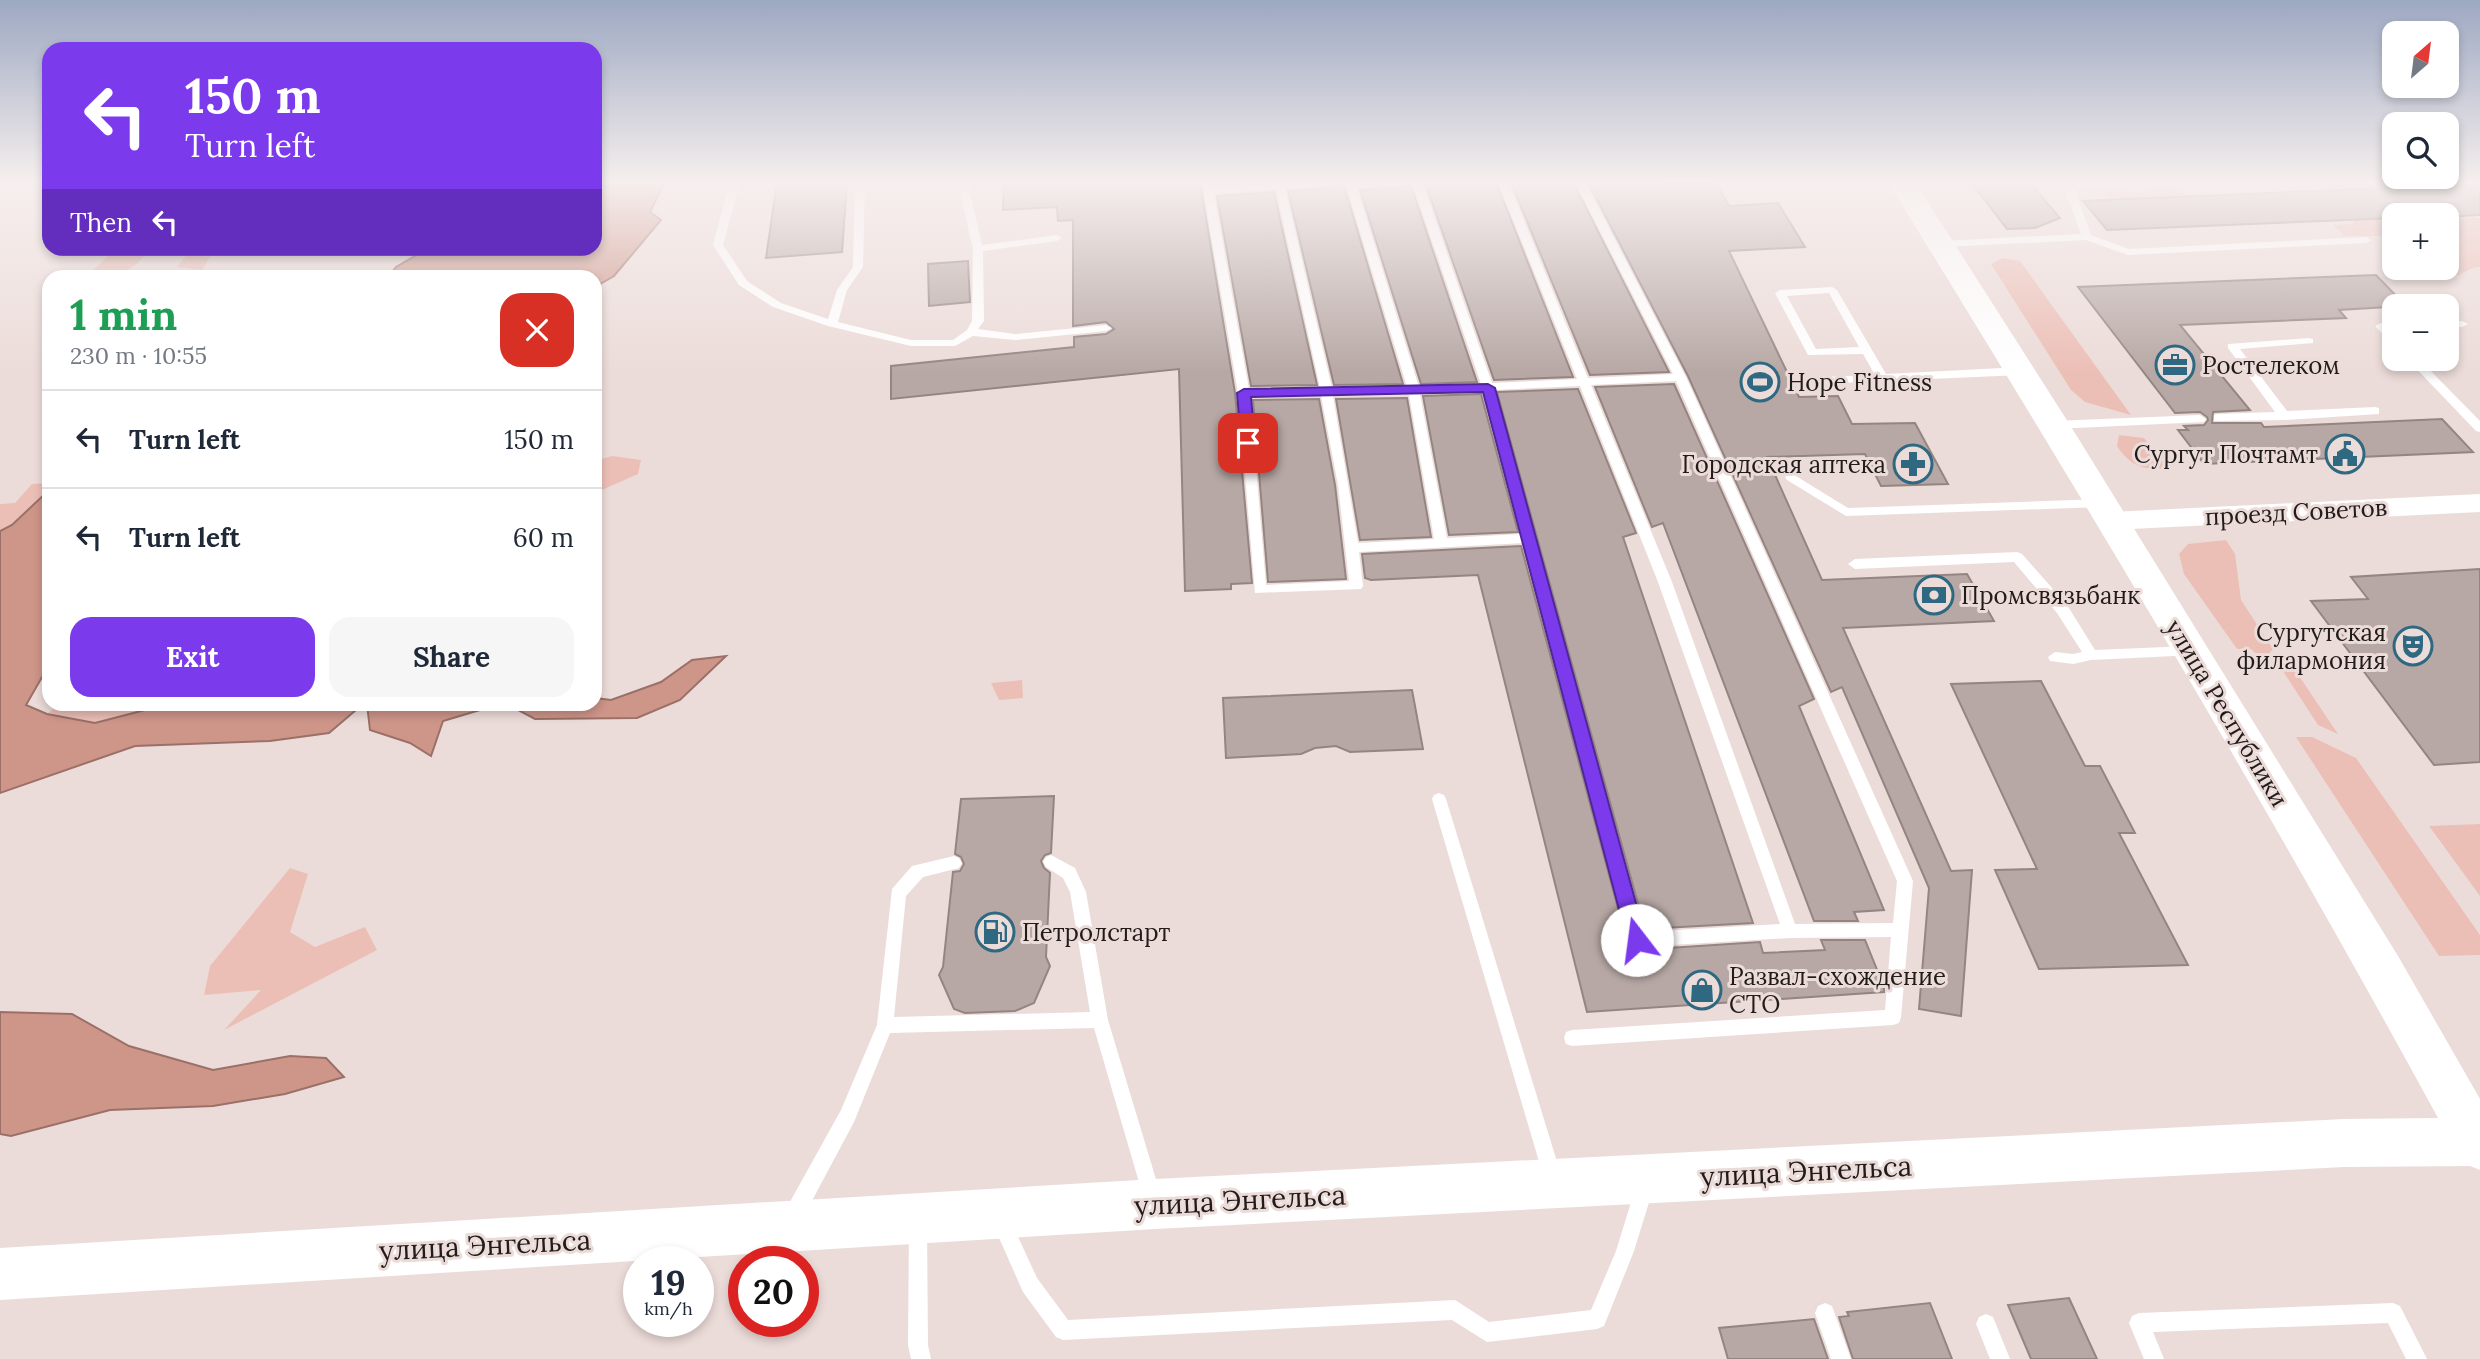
<!DOCTYPE html>
<html lang="en">
<head>
<meta charset="utf-8">
<style>
	body { margin:0; font-family:Lora,serif; background:#f6f6f7; color:#1f2937; height:100vh; display:flex; flex-direction:column; font-size:26px; white-space:nowrap }
	* { box-sizing:border-box; margin:0 }
	p { font-size:23px; color:#747a83 }
	.icon { flex:none; width:38px; height:38px; fill:none; stroke:currentColor; stroke-width:2; stroke-linecap:round; stroke-linejoin:round }
	.map { position:relative; flex:1; overflow:hidden }
	.side { position:absolute; left:42px; top:270px; width:560px; height:441px; display:flex; flex-direction:column; background:#fff; border-radius:21px; box-shadow:0 4px 10px #0003 }
	.side>* { flex:none }
	.top-card { position:absolute; left:42px; top:42px; width:560px; height:214px; border-radius:21px; box-shadow:0 4px 10px #0003; background:#7c3aed; color:#fff; overflow:hidden }
	.needle { width:46px; rotate:28deg }
	.buttons { position:absolute; left:2382px; top:21px; display:grid; gap:14px }
	.buttons a { display:grid; place-items:center; width:77px; height:77px; border-radius:14px; background:#fff; box-shadow:0 4px 10px #0003; font-size:35px }
	.speed { position:absolute; left:623px; top:1246px; display:flex; gap:14px; font-size:35px; font-weight:700; text-align:center }
	.speed>* { display:grid; place-content:center; width:91px; height:91px; border-radius:50%; background:#fff; box-shadow:0 4px 10px #0003; line-height:1 }
	.speed small { font-size:18px; font-weight:400 }
	.speed .limit { border:10px solid #d22; background:#fff; color:#111 }
	.pin { position:absolute; display:grid; place-items:center; width:60px; height:60px; color:#fff; margin:-30px; border-radius:14px; box-shadow:0 4px 10px #0006 }
	.me { position:absolute; width:77px; margin:-38px; rotate:345deg; stroke-linejoin:round; filter:drop-shadow(0 0 5px #0008) }
	.turn { display:flex; align-items:center; gap:24px; height:147px; padding:0 28px; font-size:32px }
	.turn .icon { width:91px; height:91px; stroke-width:2.5 }
	.turn b { display:block; font-size:49px; line-height:60px }
	.then { display:flex; align-items:center; height:66px; padding:0 28px; background:#0003; gap:14px; font-size:26px }
	.round { display:grid; place-items:center; flex:none; width:74px; height:74px; border-radius:21px; background:#f6f6f7 }
	.summary { display:flex; align-items:center; justify-content:space-between; height:119px; padding:0 28px }
	h1 { font-size:42px; font-weight:800; line-height:52px; color:#1e9e55 }
	.primary-button { display:flex; gap:14px; margin-top:auto; padding:14px 28px }
	.primary-button a { flex:1; height:80px; border-radius:21px; background:#7c3aed; color:#fff; font-size:28px; font-weight:800; line-height:80px; text-align:center }
	.primary-button a+a { background:#f6f6f7; color:#1f2937 }
	ul { padding:0; list-style:none }
	li { display:flex; align-items:center; gap:21px; height:98px; padding:0 28px; border-top:2px solid #e0e1e3 }
	li div { flex:1 }
	li b { display:block; font-size:26px }
	li em { font-style:normal }
	.map>svg:first-child { display:block }
	.green { fill:#ecbfb6 }
	.water { fill:#ce9589; stroke:#9a7068; stroke-width:2 }
	.building { fill:#b7a8a5; stroke:#948582; stroke-width:2 }
	.lines { fill:none; stroke-linecap:round; stroke-linejoin:round }
	.service { fill:#fff; fill-rule:evenodd }
	.minor { fill:#fff; fill-rule:evenodd }
	.secondary { fill:#fff; fill-rule:evenodd }
	.route { fill:#7c3aed; stroke:#51269a; stroke-width:2 }
	.labels { text-anchor:middle; dominant-baseline:central; stroke-width:6; stroke-linejoin:round; paint-order:stroke }
	.poi-label { font-size:24px; fill:#211b1a; stroke:#ecdcd9; text-anchor:start }
	.street-label { font-size:24px; fill:#211b1a; stroke:#ecdcd9 }
	.near-street-label { font-size:28px; fill:#211b1a; stroke:#ecdcd9 }
</style>
</head>
<body>
<div class="map">
<svg width="2480" height="1359" viewBox="0 0 2480 1359">
	<rect width="100%" height="100%" fill="#ecdcd9"/>
	<g class="green">
		<polygon points="2363,182 2480,182 2480,184 2362,189"/>
		<polygon points="2174,186 2188,196 2109,200 2105,193 2114,189 2139,193 2150,188"/>
		<polygon points="2394,218 2394,263 2381,251 2385,241 2380,236 2345,236 2333,225 2352,224 2356,219"/>
		<path d="M 2447,218 L 2480,218 L 2480,267 C 2470,267 2463,275 2453,276 C 2435,280 2417,269 2400,269 L 2399,268 L 2446,268 Z"/>
		<path d="M 115,249 L 149,249 C 135,272 117,277 91,272 Z"/>
		<polygon points="215,249 202,270 177,267 188,253"/>
		<polygon points="2003,258 2020,261 2131,415 2085,402 2071,390 1991,264"/>
		<path d="M 2119,435 L 2144,438 L 2168,468 C 2143,470 2131,467 2117,446 Z"/>
		<polygon points="612,456 641,460 638,474 595,493 595,461"/>
		<polygon points="49,483 49,490 12,525 0,531 0,504 15,503 32,484"/>
		<polygon points="2226,540 2235,554 2241,600 2273,649 2263,661 2251,649 2237,649 2184,574 2179,554 2188,544"/>
		<polygon points="2289,661 2338,734 2318,725 2283,671"/>
		<polygon points="1022,680 1023,698 999,700 991,683"/>
		<polygon points="59,704 168,704 95,723 47,714"/>
		<polygon points="2296,737 2312,737 2356,758 2480,935 2480,955 2439,956"/>
		<polygon points="2480,824 2480,896 2429,826"/>
		<polygon points="290,868 308,874 290,932 315,947 365,927 377,950 224,1030 261,990 204,995 210,966"/>
	</g>
	<g class="water">
		<polygon points="595,182 665,182 650,212 661,220 614,276 595,287 595,276 389,276 396,267 427,249 595,248"/>
		<polygon points="49,490 49,665 26,705 47,714 95,723 168,704 363,704 329,733 270,741 135,746 0,793 0,531 12,525"/>
		<polygon points="726,656 680,700 637,718 535,719 507,704 595,704 595,698 611,700 661,682 692,660"/>
		<polygon points="367,704 500,704 443,721 431,756 410,743 370,730"/>
		<polygon points="0,1012 72,1014 129,1046 213,1070 290,1056 326,1058 344,1077 285,1094 213,1106 110,1110 11,1136 0,1134"/>
	</g>
	<g class="building">
		<polygon points="777,182 847,182 842,252 766,258"/>
		<polygon points="1004,182 1200,182 1235,393 1252,583 1231,584 1231,589 1185,591 1179,369 891,399 891,366 1074,347 1074,337 1106,334 1114,329 1106,322 1073,326 1073,220 1058,221 1057,207 1003,210"/>
		<polygon points="1339,182 1343,182 1403,384 1334,385 1288,191 1331,188"/>
		<polygon points="1431,182 1496,182 1573,377 1494,380 1426,185 1432,185"/>
		<polygon points="1511,182 1573,182 1669,372 1590,375"/>
		<polygon points="1588,182 1716,183 1729,206 1778,203 1805,247 1729,251 1799,397 1838,396 1852,424 1915,423 1948,484 1881,486 1865,454 1767,457 1822,580 1967,574 1994,621 1843,628 1951,871 1972,870 1961,1016 1919,1009 1929,888 1842,687 1831,692 1688,376"/>
		<polygon points="1971,182 2029,182 2060,218 2035,228 2007,229"/>
		<polygon points="2480,184 2480,215 2446,217 2394,215 2394,218 2107,230 2083,201"/>
		<polygon points="1411,186 1477,382 1421,384 1360,190"/>
		<polygon points="1274,192 1317,385 1251,386 1217,196"/>
		<polygon points="968,261 970,302 929,306 928,264"/>
		<polygon points="2376,275 2406,306 2339,310 2346,318 2180,325 2250,410 2213,412 2212,423 2261,423 2264,427 2442,419 2473,452 2204,464 2178,430 2188,430 2184,426 2204,425 2208,420 2207,417 2200,412 2175,413 2078,287"/>
		<polygon points="1674,384 1814,699 1799,706 1884,910 1854,912 1858,921 1814,921 1663,523 1652,527 1595,387"/>
		<polygon points="1578,389 1636,533 1623,537 1753,923 1645,929 1497,392"/>
		<polygon points="1481,394 1518,532 1449,535 1423,396"/>
		<polygon points="1407,398 1431,537 1360,540 1336,399"/>
		<polygon points="1319,399 1335,485 1346,579 1268,582 1253,400"/>
		<polygon points="1521,546 1628,946 1637,950 1760,942 1763,953 1825,950 1821,940 1865,940 1884,987 1884,992 1587,1012 1478,575 1371,580 1365,578 1362,554"/>
		<polygon points="2480,569 2480,762 2434,765 2311,601 2368,599 2351,577"/>
		<polygon points="2041,681 2085,766 2100,766 2135,833 2119,833 2188,965 2039,969 1995,870 2037,869 1951,684"/>
		<polygon points="1412,690 1423,749 1350,752 1336,746 1315,748 1301,754 1226,758 1223,698"/>
		<polygon points="1054,796 1051,853 1045,855 1041,861 1044,868 1050,873 1046,957 1050,966 1034,1003 1015,1011 965,1013 954,1009 939,975 943,967 953,872 960,871 964,864 961,857 955,854 961,799"/>
		<polygon points="2069,1298 2097,1359 2031,1359 2008,1305"/>
		<polygon points="1930,1303 1952,1359 1853,1359 1839,1317 1849,1316 1847,1312"/>
		<polygon points="1814,1319 1828,1359 1728,1359 1719,1328"/>
	</g>
	<g class="lines">
		<g class="service">
			<polygon points="730,182 740,182 723,245 747,281 781,303 828,319 837,290 853,267 855,182 865,182 863,267 847,290 838,322 911,340 953,340 967,330 972,321 973,249 959,189 960,182 970,182 969,189 982,245 1057,235 1062,238 1057,241 983,251 984,321 978,329 1015,334 1106,325 1112,328 1106,331 1015,340 973,336 955,346 911,346 828,326 773,307 739,285 713,245"/>
			<path d="M 1202,182 L 1212,182 L 1213,189 L 1293,182 L 1336,182 L 1331,185 L 1285,189 L 1332,388 L 1407,387 L 1345,182 L 1355,182 L 1419,387 L 1481,384 L 1412,182 L 1422,182 L 1492,383 L 1577,379 L 1498,182 L 1508,182 L 1588,378 L 1673,374 L 1575,182 L 1585,182 L 1686,377 L 1913,881 L 1901,1017 L 1899,1023 L 1893,1025 L 1572,1046 L 1566,1044 L 1564,1038 L 1566,1032 L 1572,1030 L 1885,1010 L 1891,937 L 1790,938 L 1637,947 L 1631,945 L 1523,543 L 1359,552 L 1363,586 L 1361,589 L 1255,593 L 1238,393 ZM 1276,189 L 1320,388 L 1249,389 L 1214,194 ZM 1676,381 L 1897,881 L 1893,923 L 1795,924 L 1672,582 L 1591,385 ZM 1580,386 L 1658,582 L 1780,924 L 1643,932 L 1536,541 L 1537,538 L 1534,534 L 1494,390 ZM 1483,391 L 1521,534 L 1447,538 L 1420,394 ZM 1409,395 L 1434,539 L 1358,543 L 1333,396 ZM 1321,396 L 1338,485 L 1349,581 L 1266,585 L 1250,397 Z"/>
			<polygon points="2068,182 2125,182 2120,185 2074,188 2091,235 2129,249 2366,237 2371,240 2366,243 2128,255 2086,240 1942,247 1937,244 1942,241 2081,234 2063,185"/>
			<path d="M 1832,287 L 1837,290 L 1886,374 L 2021,367 L 2027,371 L 2021,375 L 1817,384 L 1817,378 L 1821,377 L 1875,375 L 1863,354 L 1808,355 L 1775,293 L 1780,290 ZM 1829,293 L 1859,347 L 1816,349 L 1787,296 Z"/>
			<polygon points="2446,321 2462,321 2468,324 2462,327 2446,327"/>
			<polygon points="2394,322 2394,328 2390,329 2394,333 2394,342 2390,341 2375,326 2381,323"/>
			<polygon points="2309,338 2313,339 2313,343 2240,349 2287,411 2375,407 2379,408 2379,414 2285,420 2214,421 2214,415 2218,414 2275,412 2228,348 2228,344"/>
			<polygon points="2407,359 2419,359 2480,421 2480,432 2476,431"/>
			<polygon points="2200,415 2206,419 2204,422 2054,429 2048,425 2054,421"/>
			<polygon points="1791,473 1848,508 2101,499 2107,503 2101,507 1846,516 1787,480 1785,477"/>
			<polygon points="2017,552 2022,554 2067,605 2095,650 2190,646 2197,651 2195,655 2091,660 2073,664 2050,661 2048,657 2055,652 2073,654 2082,652 2057,613 2014,562 1855,569 1848,564 1855,559"/>
			<polygon points="1439,793 1444,795 1446,799 1561,1175 1558,1181 1552,1184 1546,1181 1543,1175 1432,799 1434,795"/>
			<polygon points="1051,855 1075,868 1086,892 1108,1020 1161,1196 1158,1202 1152,1205 1146,1202 1143,1196 1094,1028 890,1033 854,1122 800,1223 793,1225 786,1223 784,1216 786,1209 841,1110 877,1025 892,889 912,866 954,856 959,858 962,863 959,868 923,877 906,896 894,1017 1090,1012 1070,892 1063,878 1046,867 1043,862 1046,857"/>
			<polygon points="1645,1177 1651,1180 1654,1186 1634,1251 1604,1326 1597,1329 1487,1342 1452,1320 1063,1340 1056,1337 1023,1292 992,1222 994,1215 1001,1213 1008,1215 1037,1278 1068,1320 1455,1300 1489,1322 1591,1310 1616,1251 1636,1186 1639,1180"/>
			<polygon points="918,1218 925,1220 927,1227 928,1345 931,1359 911,1359 908,1345 909,1227 911,1220"/>
			<polygon points="1825,1303 1832,1306 1851,1359 1831,1359 1815,1313 1818,1306"/>
			<polygon points="2393,1303 2400,1306 2427,1359 2406,1359 2388,1323 2153,1332 2164,1359 2144,1359 2129,1323 2132,1316 2139,1313"/>
			<polygon points="1986,1314 1993,1317 2010,1359 1990,1359 1976,1324 1979,1317"/>
		</g>
		<polygon class="minor" points="2480,494 2480,512 2111,530 2102,527 2098,521 2102,515 2111,512"/>
		<path class="secondary" d="M 1888,182 L 1915,182 L 2070,425 L 2398,956 L 2480,1099 L 2480,1170 L 2470,1166 L 2344,1167 L 1155,1229 L 0,1300 L 0,1248 L 1155,1179 L 2344,1119 L 2438,1118 C 2265,800 2078,490 1888,182 Z"/>
	</g>
	<linearGradient id="sky" x2="0" y2="1"><stop stop-color="#9da8c2"/><stop offset="0.49" stop-color="#f6efee"/><stop offset="1" stop-color="#f6efee" stop-opacity="0"/></linearGradient>
	<rect width="2480" height="372" fill="url(#sky)"/>
	<polygon class="route" points="1488,384 1495,388 1646,940 1643,946 1637,948 1630,946 1627,940 1483,392 1251,397 1255,443 1248,447 1241,443 1237,393 1244,389"/>
	<defs>
		<symbol id="office-ring" viewBox="-11 -11 22 22"><circle r="9.5" fill="#ecdcd9" stroke="#2e6881" stroke-width="1.5"/><path d="M-6-3h4V-5.5h4V-3h4V5H-6ZM-1-4.5V-3h2v-1.5ZM-6 0V1H6V0Z" fill="#2e6881"/></symbol>
		<symbol id="stadium-ring" viewBox="-11 -11 22 22"><circle r="9.5" fill="#ecdcd9" stroke="#2e6881" stroke-width="1.5"/><path d="M0-5a6.5 5 0 1 0 0 10a6.5 5 0 1 0 0-10ZM-3.5-1.8h7v3.6h-7Z" fill="#2e6881"/></symbol>
		<symbol id="civic-ring" viewBox="-11 -11 22 22"><circle r="9.5" fill="#ecdcd9" stroke="#2e6881" stroke-width="1.5"/><path d="M-.6-6.5H3V-4.5H.6V-3L4-1V1h2V6H-6V1h2V-1L-.6-3ZM-1.2 2.5V6h2.4V2.5Z" fill="#2e6881"/></symbol>
		<symbol id="pharmacy-ring" viewBox="-11 -11 22 22"><circle r="9.5" fill="#ecdcd9" stroke="#2e6881" stroke-width="1.5"/><path d="M-2-6h4v4h4v4h-4v4h-4v-4h-4v-4h4Z" fill="#2e6881"/></symbol>
		<symbol id="bank-ring" viewBox="-11 -11 22 22"><circle r="9.5" fill="#ecdcd9" stroke="#2e6881" stroke-width="1.5"/><path d="M-6-4H6V4H-6ZM0-2.3a2.3 2.3 0 1 0 0 4.6a2.3 2.3 0 1 0 0-4.6Z" fill="#2e6881"/></symbol>
		<symbol id="theatre-ring" viewBox="-11 -11 22 22"><circle r="9.5" fill="#ecdcd9" stroke="#2e6881" stroke-width="1.5"/><path d="M-5-5.5Q0-4 5-5.5V0Q5 5 0 6Q-5 5-5 0ZM-3.3-2.5H-1v1.5H-3.3ZM1-2.5H3.3v1.5H1ZM-2.8 1Q0 5.5 2.8 1Z" fill="#2e6881"/></symbol>
		<symbol id="fuel-ring" viewBox="-11 -11 22 22"><circle r="9.5" fill="#ecdcd9" stroke="#2e6881" stroke-width="1.5"/><path d="M-5.5-6h7V0h2V4h1.3V-2.5L3-4.5l.8-.8L6-3V5H2.5V1h-1V6h-7ZM-4.2-4.7v3.2H.2V-4.7Z" fill="#2e6881"/></symbol>
		<symbol id="shop-ring" viewBox="-11 -11 22 22"><circle r="9.5" fill="#ecdcd9" stroke="#2e6881" stroke-width="1.5"/><path d="M-5-2.5h2.3a2.7 3.5 0 0 1 5.4 0H5L5.5 6h-11ZM-1.5-2.5h3a1.5 2.3 0 0 0-3 0Z" fill="#2e6881"/></symbol>
	</defs>
	<g fill-rule="evenodd">
		<use href="#office-ring" x="2153" y="343" width="44" height="44"/>
		<use href="#stadium-ring" x="1738" y="360" width="44" height="44"/>
		<use href="#civic-ring" x="2323" y="432" width="44" height="44"/>
		<use href="#pharmacy-ring" x="1891" y="442" width="44" height="44"/>
		<use href="#bank-ring" x="1912" y="573" width="44" height="44"/>
		<use href="#theatre-ring" x="2391" y="624" width="44" height="44"/>
		<use href="#fuel-ring" x="973" y="910" width="44" height="44"/>
		<use href="#shop-ring" x="1680" y="968" width="44" height="44"/>
	</g>
	<g class="labels">
		<g class="poi-label">
			<text x="2202" y="365">Ростелеком</text>
			<text x="1787" y="382">Hope Fitness</text>
			<text x="2318" y="454" text-anchor="end">Сургут Почтамт</text>
			<text x="1886" y="464" text-anchor="end">Городская аптека</text>
			<text x="1961" y="595">Промсвязьбанк</text>
			<text x="2386" y="632" text-anchor="end">Сургутская<tspan x="2386" dy="28">филармония</tspan></text>
			<text x="1022" y="932">Петролстарт</text>
			<text x="1729" y="976">Развал-схождение<tspan x="1729" dy="28">СТО</tspan></text>
		</g>
		<g class="street-label">
			<text transform="translate(2296 512) rotate(-3)">проезд Советов</text>
			<text transform="translate(2227 713) rotate(59)">улица Республики</text>
		</g>
		<g class="near-street-label">
			<text transform="translate(1806 1171) rotate(-3)">улица Энгельса</text>
			<text transform="translate(1240 1200) rotate(-3)">улица Энгельса</text>
			<text transform="translate(485 1245) rotate(-3)">улица Энгельса</text>
		</g>
	</g>
</svg>
<div class="buttons">
<a><svg class="needle" viewBox="-14 -14 28 28"><path d="M0-13l5 13h-10z" fill="#e53935"/><path d="M0 13l5-13h-10z" fill="#747a83"/></svg></a>
<a><svg class="icon" aria-label="search" viewBox="0 0 24 24"><circle cx="10" cy="10" r="6"/><path d="M15 15l6 6"/></svg></a>
<a>+</a>
<a>−</a>
</div>
<div class="speed"><div>19<small>km/h</small></div><div class="limit">20</div></div>
<div class="pin" style="left:1248px;top:443px;background:#d93025"><svg class="icon" aria-label="arrive" viewBox="0 0 24 24"><path d="M6 21V4h12l-3 4 3 4H6"/></svg></div>
<svg class="me" style="left:1637px;top:940px" viewBox="-20 -20 40 40"><circle r="19" fill="#fff"/><path d="M0-13L10 11 0 6-10 11z" fill="#7c3aed"/></svg>
<div class="top-card">
<div class="turn"><svg class="icon" aria-label="left" viewBox="0 0 24 24"><path d="M17 20v-9H6M10 6l-5 5 5 5"/></svg><div><b>150 m</b>Turn left</div></div>
<div class="then">Then<svg class="icon" aria-label="left" viewBox="0 0 24 24"><path d="M17 20v-9H6M10 6l-5 5 5 5"/></svg></div>
</div>
<section class="side">
<div class="summary"><div><h1>1 min</h1><p>230 m · 10:55</p></div><a class="round" style="background:#d93025;color:#fff"><svg class="icon" aria-label="close" viewBox="0 0 24 24"><path d="M6 6l12 12M18 6L6 18"/></svg></a></div>
<ul>
<li><svg class="icon" aria-label="left" viewBox="0 0 24 24"><path d="M17 20v-9H6M10 6l-5 5 5 5"/></svg><div><b>Turn left</b></div><em>150 m</em></li>
<li><svg class="icon" aria-label="left" viewBox="0 0 24 24"><path d="M17 20v-9H6M10 6l-5 5 5 5"/></svg><div><b>Turn left</b></div><em>60 m</em></li>
</ul>
<div class="primary-button"><a>Exit</a><a>Share</a></div>
</section>
</div>
</body>
</html>
